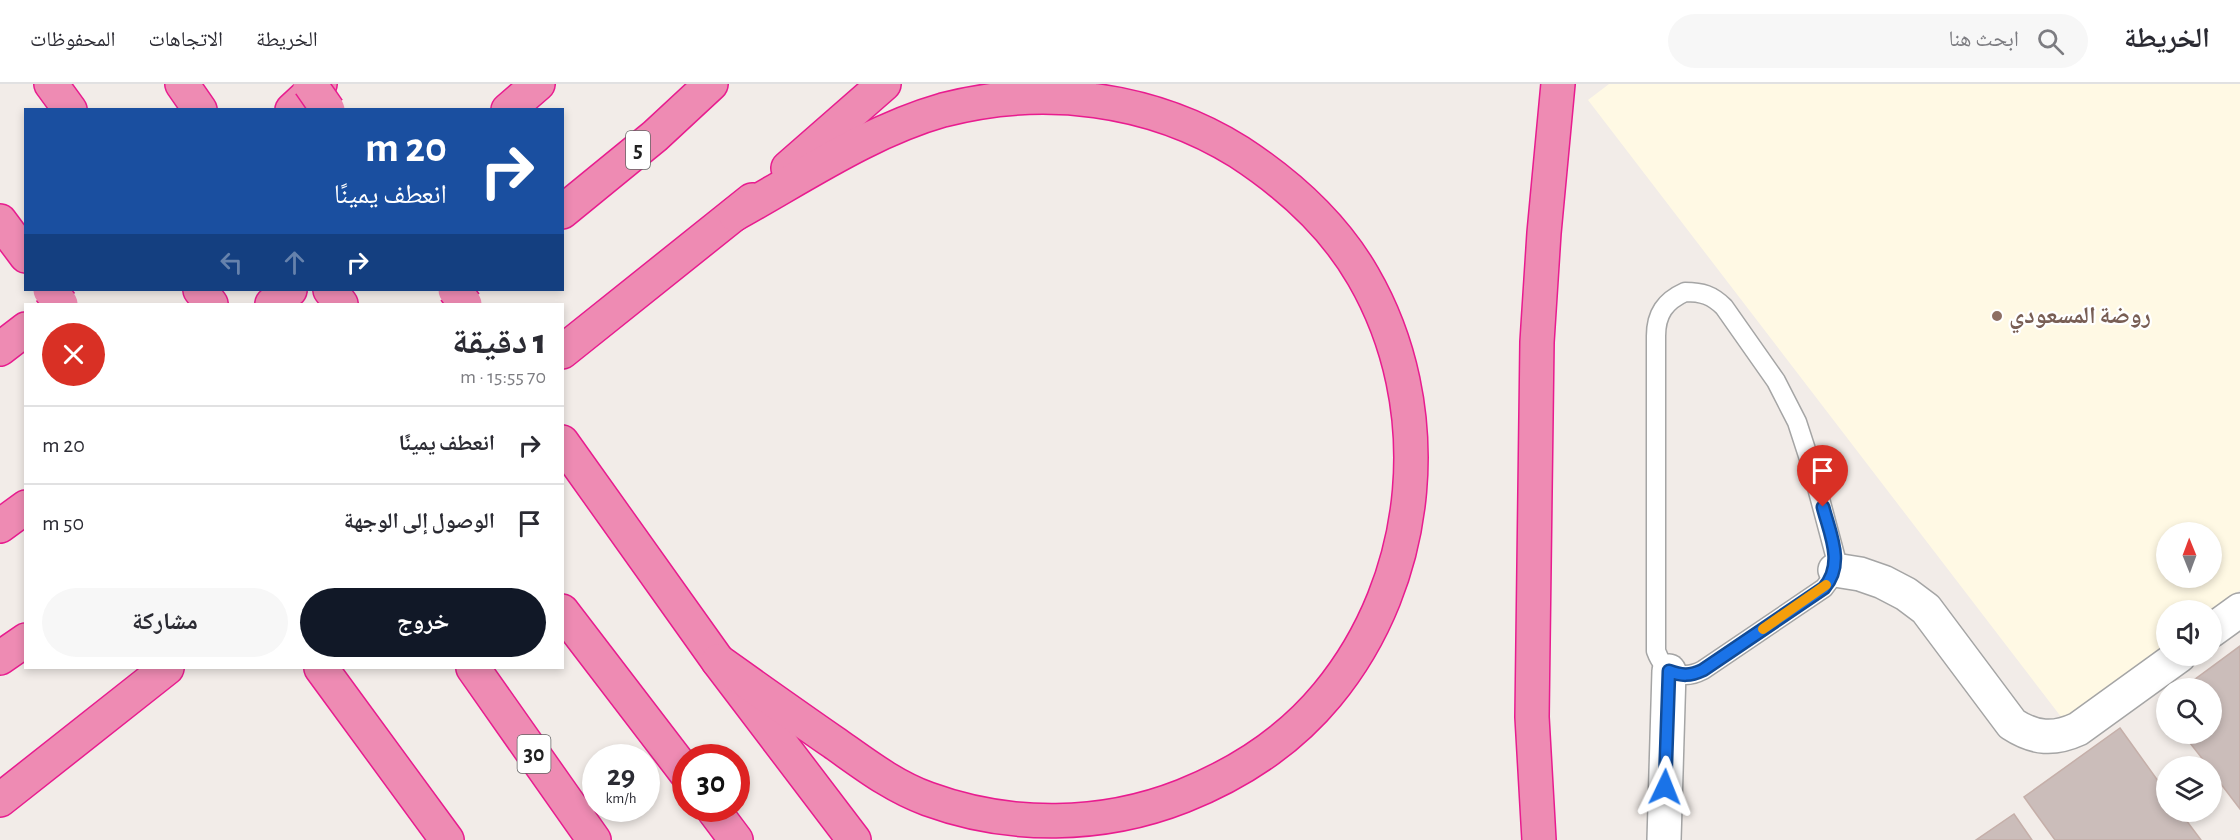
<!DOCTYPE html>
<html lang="ar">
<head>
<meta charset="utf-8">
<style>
	body { margin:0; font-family:"Alegreya Sans","Noto Naskh Arabic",sans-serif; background:#f7f7f7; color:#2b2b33; direction:rtl; height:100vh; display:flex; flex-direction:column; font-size:22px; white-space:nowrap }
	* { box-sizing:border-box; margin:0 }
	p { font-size:20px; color:#7c7c81 }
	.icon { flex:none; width:33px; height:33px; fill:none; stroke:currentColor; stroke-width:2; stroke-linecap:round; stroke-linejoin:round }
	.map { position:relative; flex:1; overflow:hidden; direction:ltr }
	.sheet { position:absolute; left:24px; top:219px; width:540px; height:366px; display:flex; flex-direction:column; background:#fff; border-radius:0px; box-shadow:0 3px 9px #0003; direction:rtl }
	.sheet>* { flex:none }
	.guide { position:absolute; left:24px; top:24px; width:540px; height:183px; border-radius:0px; box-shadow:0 3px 9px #0003; direction:rtl; background:#1a4fa0; color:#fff; overflow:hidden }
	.needle { width:39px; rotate:359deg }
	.controls { position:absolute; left:2156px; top:438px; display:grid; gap:12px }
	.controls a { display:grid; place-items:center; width:66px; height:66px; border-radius:50%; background:#fff; box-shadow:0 3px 9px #0003; font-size:30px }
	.speed { position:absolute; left:582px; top:660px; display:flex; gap:12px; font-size:30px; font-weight:700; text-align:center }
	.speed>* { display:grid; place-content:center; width:78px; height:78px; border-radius:50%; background:#fff; box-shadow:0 3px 9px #0003; line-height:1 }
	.speed small { font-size:15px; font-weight:400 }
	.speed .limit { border:9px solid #d22; background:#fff; color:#111 }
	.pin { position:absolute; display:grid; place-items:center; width:51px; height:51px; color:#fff; margin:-62px -26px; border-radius:50% 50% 50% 0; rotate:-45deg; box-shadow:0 0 6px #0007 }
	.pin .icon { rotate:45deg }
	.me { position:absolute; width:66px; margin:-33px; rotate:2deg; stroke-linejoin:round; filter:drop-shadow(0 0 4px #0008) }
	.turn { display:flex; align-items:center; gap:21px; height:126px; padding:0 18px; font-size:27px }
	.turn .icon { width:78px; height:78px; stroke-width:2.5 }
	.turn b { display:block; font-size:42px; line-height:51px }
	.lanes { display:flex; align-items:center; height:57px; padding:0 18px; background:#0003; justify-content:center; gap:30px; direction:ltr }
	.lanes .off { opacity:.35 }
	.round { display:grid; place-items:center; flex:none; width:63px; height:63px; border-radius:32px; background:#f7f7f7 }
	.summary { display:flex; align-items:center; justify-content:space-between; height:102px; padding:0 18px }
	h1 { font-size:36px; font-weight:800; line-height:45px }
	.primary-button { display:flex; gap:12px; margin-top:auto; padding:12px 18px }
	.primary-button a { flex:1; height:69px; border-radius:36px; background:#111827; color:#fff; font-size:24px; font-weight:800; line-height:69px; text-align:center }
	.primary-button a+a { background:#f7f7f7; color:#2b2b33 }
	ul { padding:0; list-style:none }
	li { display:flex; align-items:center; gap:18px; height:78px; padding:0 18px; border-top:2px solid #e1e1e2 }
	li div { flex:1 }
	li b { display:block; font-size:22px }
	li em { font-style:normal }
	header { display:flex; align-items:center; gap:36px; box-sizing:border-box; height:84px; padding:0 30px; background:#fff; border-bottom:2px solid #e1e1e2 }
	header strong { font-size:28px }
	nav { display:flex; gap:33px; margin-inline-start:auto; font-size:21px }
	.search { width:420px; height:54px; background:#f7f7f7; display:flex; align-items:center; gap:15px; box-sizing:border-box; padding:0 21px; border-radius:33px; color:#7c7c81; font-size:22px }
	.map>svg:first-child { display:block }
	.education { fill:#fff9e4; fill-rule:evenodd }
	.building { fill:#cbbdba; stroke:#c5afa9; stroke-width:1.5 }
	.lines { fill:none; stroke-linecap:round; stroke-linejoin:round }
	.service-casing { stroke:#a5a5a5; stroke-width:21 }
	.minor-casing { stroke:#a5a5a5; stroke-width:36 }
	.motorway-casing { stroke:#e81c8f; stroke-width:36 }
	.service { stroke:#fff; stroke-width:18 }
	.minor { stroke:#fff; stroke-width:33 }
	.motorway { stroke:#ee8bb3; stroke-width:33 }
	.motorway-bridge-casing { stroke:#e81c8f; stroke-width:36; stroke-linecap:butt }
	.motorway-bridge { stroke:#ee8bb3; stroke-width:33 }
	.route-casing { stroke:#114b97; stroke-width:15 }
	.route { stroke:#1a73e8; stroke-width:10 }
	.slow { stroke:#f59e0b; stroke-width:10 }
	.education-dot { fill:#8d6e63; stroke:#fff; stroke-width:2 }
	.labels { text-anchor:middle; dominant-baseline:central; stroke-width:4.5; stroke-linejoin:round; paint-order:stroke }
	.shield { fill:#fff; stroke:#646464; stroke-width:1.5 }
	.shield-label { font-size:22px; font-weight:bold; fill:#212121 }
	.education-label { font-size:24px; font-weight:bold; fill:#785e54; stroke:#fff; text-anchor:start }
</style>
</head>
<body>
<header>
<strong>الخريطة</strong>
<div class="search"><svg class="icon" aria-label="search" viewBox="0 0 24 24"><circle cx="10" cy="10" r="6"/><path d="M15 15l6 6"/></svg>ابحث هنا</div>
<nav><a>الخريطة</a><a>الاتجاهات</a><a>المحفوظات</a></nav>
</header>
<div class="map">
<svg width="2240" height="756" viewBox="0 0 2240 756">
	<rect width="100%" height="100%" fill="#f2ece8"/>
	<path class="education" d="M 1609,0 L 2240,0 L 2240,506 L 2211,528 L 2211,526 L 2166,526 L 2166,562 L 2065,638 L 1588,16 ZM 2166,448 L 2211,448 L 2211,494 L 2166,494 Z"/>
	<g class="building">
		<polygon points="2240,562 2240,725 2211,687 2211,682 2208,682 2183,650 2211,650 2211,604 2183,604"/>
		<polygon points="2120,644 2166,708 2166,728 2180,728 2201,756 2055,756 2024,713"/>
		<polygon points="2014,730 2032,756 1976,756"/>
	</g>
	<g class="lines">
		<defs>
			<path id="service" d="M 1685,208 C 1702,208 1712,211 1724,223 L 1776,297 L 1797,338 L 1811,381 L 1836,475 C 1835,487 1832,495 1824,504 L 1703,586 C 1682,597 1664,589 1656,567 L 1656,252 C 1656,230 1665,217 1685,208 Z"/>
			<g id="minor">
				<path d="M 1835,486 L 1860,490 L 1883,498 L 1906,510 L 1926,525 L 2012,640 C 2035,655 2054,656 2078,645 L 2179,572"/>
				<polyline points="2211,547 2240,526"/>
				<polyline points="1664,756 1669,587"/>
			</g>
			<g id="motorway">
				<polyline points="51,0 70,26"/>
				<polyline points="182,0 200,26"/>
				<polyline points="292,26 320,0"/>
				<polyline points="508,26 538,0"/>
				<polyline points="788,84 884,0"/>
				<polyline points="562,128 655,52 711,0"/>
				<polyline points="0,137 26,172"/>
				<polyline points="200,206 211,220"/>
				<polyline points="330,206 341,220"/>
				<polyline points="272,220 290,206"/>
				<polyline points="0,265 26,245"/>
				<polyline points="562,268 752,116"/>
				<polyline points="562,358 718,577 854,756"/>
				<polyline points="0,442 26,423"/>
				<polyline points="562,527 686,689"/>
				<polyline points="0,574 26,556"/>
				<path d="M 718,577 C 756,604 794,631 833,658 C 863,679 892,702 928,715 C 1010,745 1102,744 1183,712 C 1238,690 1289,657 1327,611 C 1423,495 1439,323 1363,192 C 1333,140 1288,100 1239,68 C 1151,13 1043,0 943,26 C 869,47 802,93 735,130"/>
				<polyline points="321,584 447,756"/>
				<polyline points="473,584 594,756"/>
				<polyline points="0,716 167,584"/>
				<polyline points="712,724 736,756"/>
				<polyline points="1539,756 1532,633 1537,258 1544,149 1558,0"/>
			</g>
		</defs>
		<use href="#service" class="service-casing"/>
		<use href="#minor" class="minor-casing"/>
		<use href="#motorway" class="motorway-casing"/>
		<use href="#service" class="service"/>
		<use href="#minor" class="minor"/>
		<use href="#motorway" class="motorway"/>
		<defs>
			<g id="motorway-bridge">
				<polyline points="310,0 328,26"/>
				<polyline points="50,206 61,220"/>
				<polyline points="455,206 465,220"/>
			</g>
		</defs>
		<use href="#motorway-bridge" class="motorway-bridge-casing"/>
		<use href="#motorway-bridge" class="motorway-bridge"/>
	</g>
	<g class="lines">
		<defs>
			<path id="route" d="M 1665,703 L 1669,587 C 1682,592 1690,592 1703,586 L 1824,504 C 1845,480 1830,450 1823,423"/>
		</defs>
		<use href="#route" class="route-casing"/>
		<use href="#route" class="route"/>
		<polyline class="slow" points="1763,545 1826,501"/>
	</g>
	<circle class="education-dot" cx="1997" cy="232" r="6"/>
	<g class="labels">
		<g class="shield">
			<rect x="626" y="47" width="24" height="38" rx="4.5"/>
			<rect x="517.5" y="651" width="33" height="38" rx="4.5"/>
		</g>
		<g class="shield-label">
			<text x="638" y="66">5</text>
			<text x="534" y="670">30</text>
		</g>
		<g class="education-label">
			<text x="2009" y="232">روضة المسعودي</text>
		</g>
	</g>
</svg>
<div class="controls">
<a><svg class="needle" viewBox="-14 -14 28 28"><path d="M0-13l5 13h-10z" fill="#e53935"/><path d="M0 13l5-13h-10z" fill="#7c7c81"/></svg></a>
<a><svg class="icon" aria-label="sound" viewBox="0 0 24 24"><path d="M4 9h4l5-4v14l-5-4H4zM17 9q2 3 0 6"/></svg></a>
<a><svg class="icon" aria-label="search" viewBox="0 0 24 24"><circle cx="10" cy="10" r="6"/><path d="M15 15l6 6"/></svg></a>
<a><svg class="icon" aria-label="layers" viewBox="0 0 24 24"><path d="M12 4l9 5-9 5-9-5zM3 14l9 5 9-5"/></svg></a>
</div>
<div class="speed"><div>29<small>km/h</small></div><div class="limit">30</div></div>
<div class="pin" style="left:1823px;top:423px;background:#d93025"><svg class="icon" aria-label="arrive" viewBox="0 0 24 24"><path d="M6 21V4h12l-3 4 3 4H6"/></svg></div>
<svg class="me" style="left:1665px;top:703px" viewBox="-20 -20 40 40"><path d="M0-17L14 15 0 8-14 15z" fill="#1a73e8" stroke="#fff" stroke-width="4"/></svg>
<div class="guide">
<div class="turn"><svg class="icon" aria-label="right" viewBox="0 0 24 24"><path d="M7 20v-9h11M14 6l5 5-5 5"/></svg><div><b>20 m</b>انعطف يمينًا</div></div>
<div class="lanes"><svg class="icon off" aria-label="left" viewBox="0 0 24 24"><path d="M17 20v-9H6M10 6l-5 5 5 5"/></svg><svg class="icon off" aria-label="ahead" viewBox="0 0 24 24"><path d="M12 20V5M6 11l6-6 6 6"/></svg><svg class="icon" aria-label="right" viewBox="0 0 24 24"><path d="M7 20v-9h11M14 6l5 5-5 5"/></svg></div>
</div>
<section class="sheet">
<div class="summary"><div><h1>1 دقيقة</h1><p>70 m · 15:55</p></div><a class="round" style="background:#d93025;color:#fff"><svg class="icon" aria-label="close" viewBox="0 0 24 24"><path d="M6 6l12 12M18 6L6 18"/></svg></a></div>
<ul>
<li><svg class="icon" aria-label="right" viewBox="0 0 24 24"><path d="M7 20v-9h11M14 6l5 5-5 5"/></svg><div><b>انعطف يمينًا</b></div><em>20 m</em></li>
<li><svg class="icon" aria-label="arrive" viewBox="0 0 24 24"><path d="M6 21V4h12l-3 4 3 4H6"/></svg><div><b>الوصول إلى الوجهة</b></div><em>50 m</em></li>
</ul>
<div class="primary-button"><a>خروج</a><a>مشاركة</a></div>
</section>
</div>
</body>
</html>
